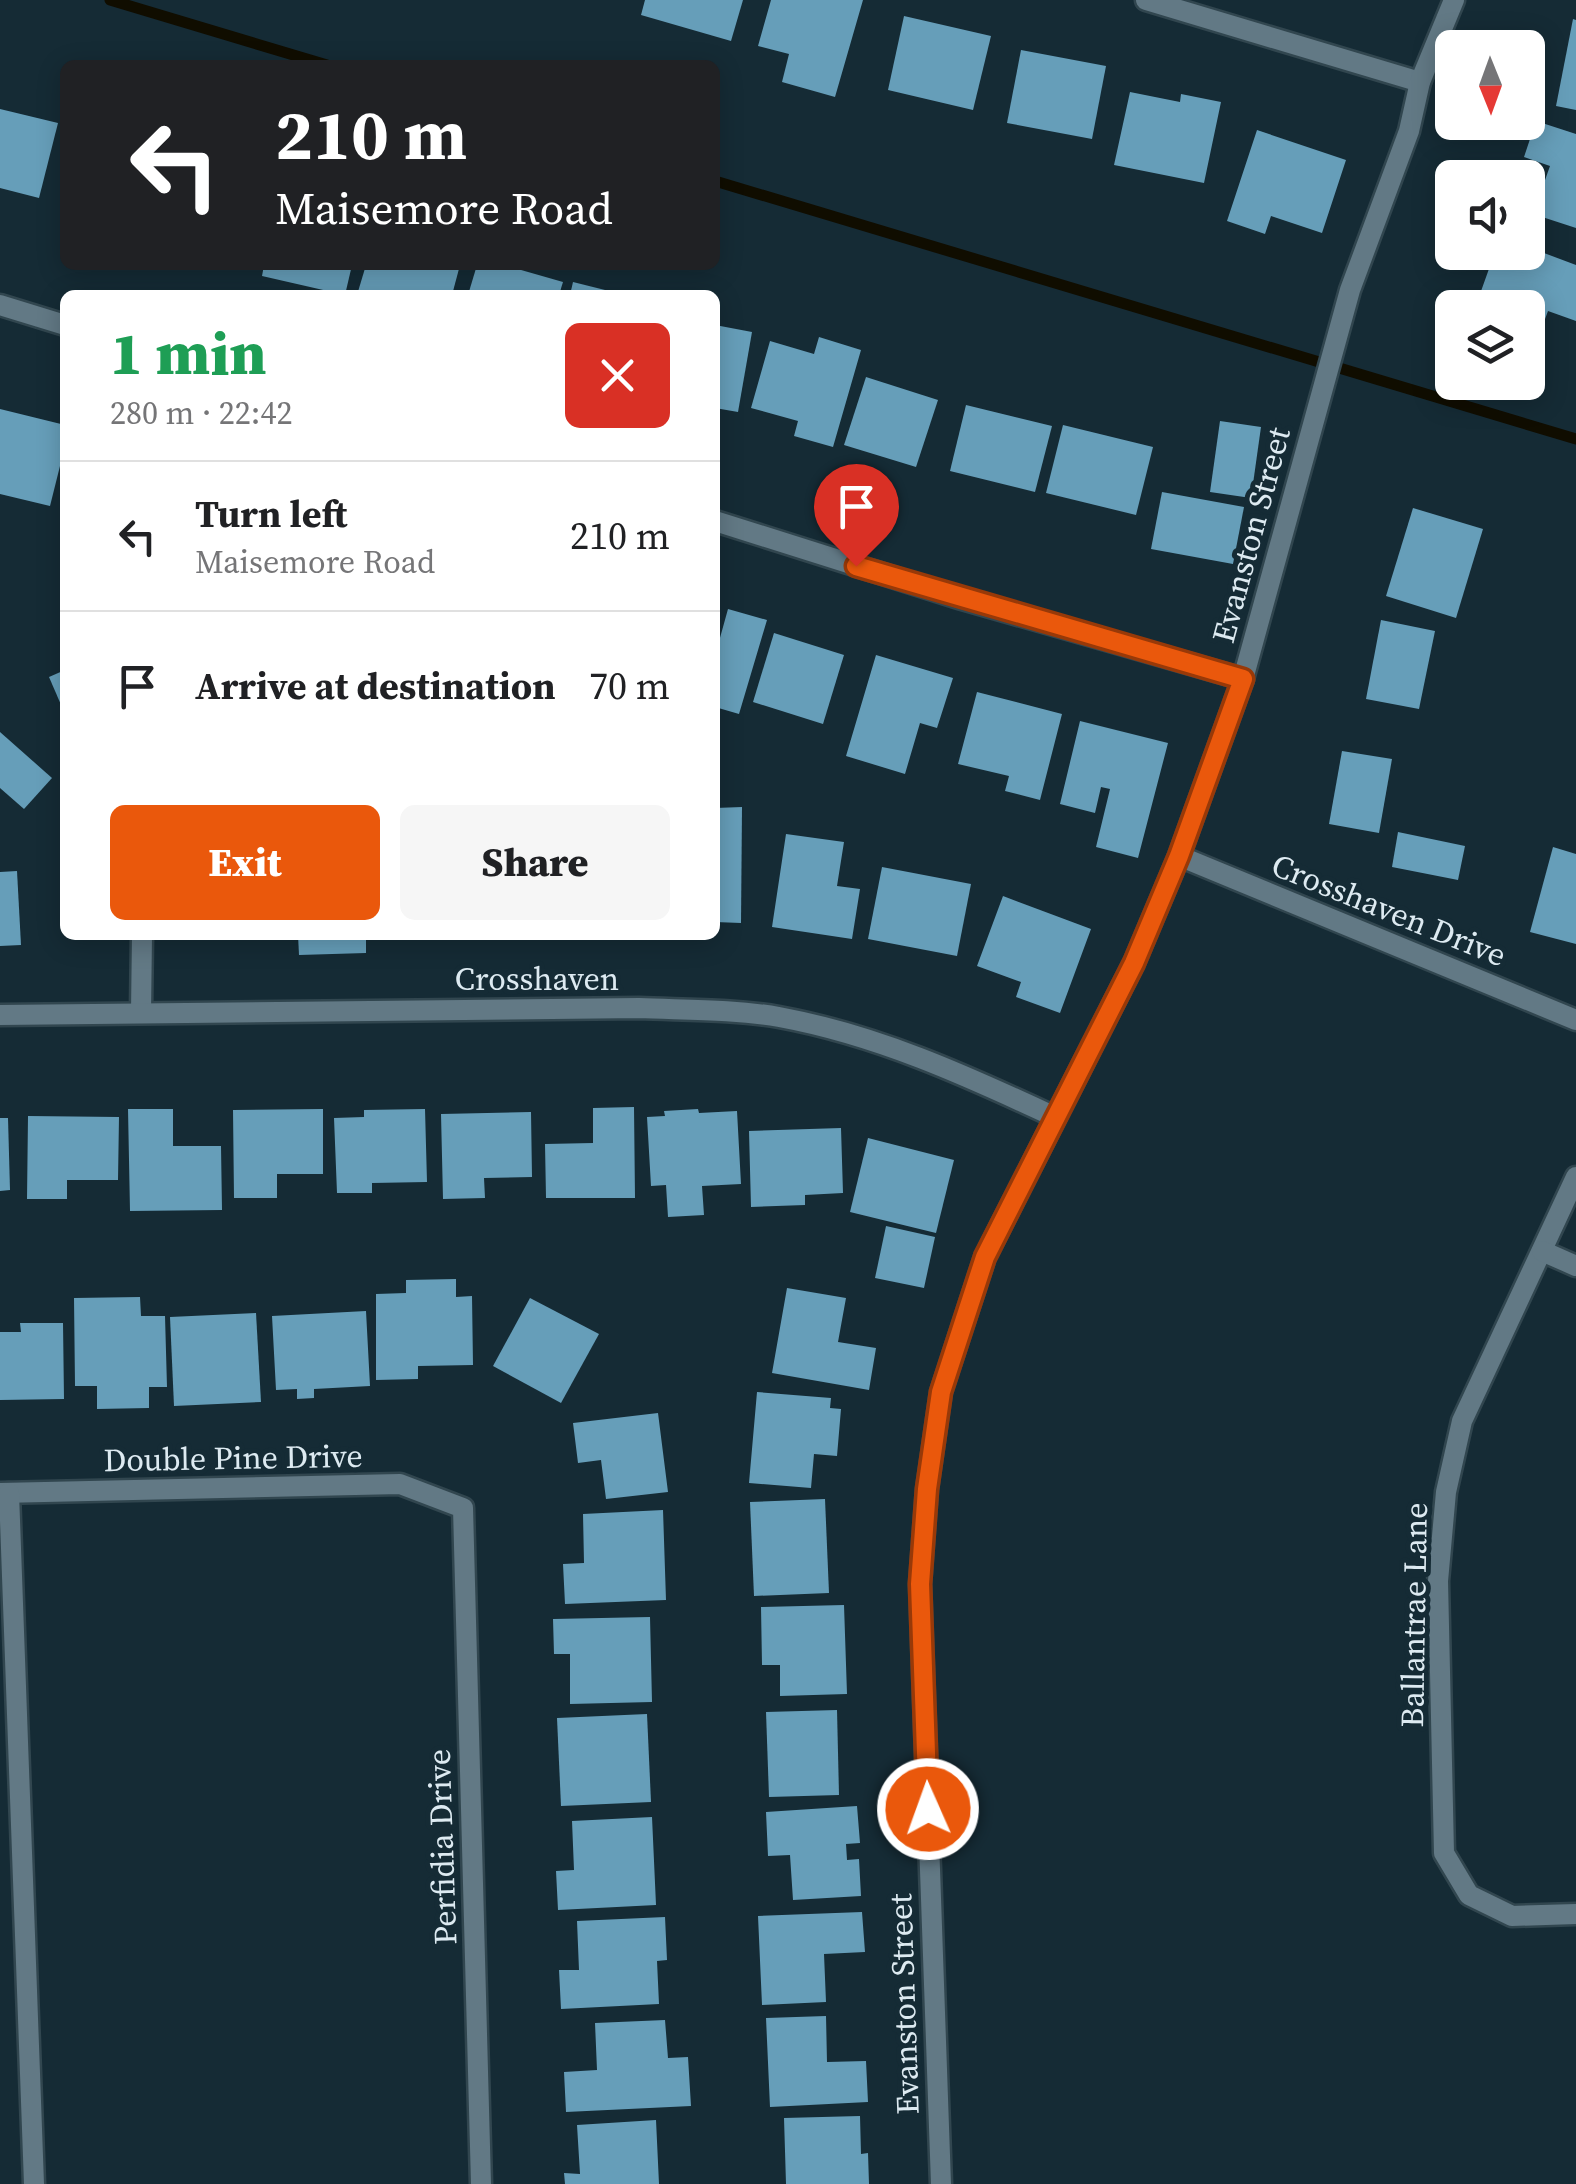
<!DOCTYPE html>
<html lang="en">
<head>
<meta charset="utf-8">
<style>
	body { margin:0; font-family:"Source Serif 4",serif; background:#f6f6f6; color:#202124; height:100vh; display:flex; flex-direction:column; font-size:38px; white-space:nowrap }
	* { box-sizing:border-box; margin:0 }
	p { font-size:32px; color:#757577 }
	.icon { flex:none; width:55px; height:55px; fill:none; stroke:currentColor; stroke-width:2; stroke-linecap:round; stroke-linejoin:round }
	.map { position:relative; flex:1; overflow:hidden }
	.sheet { position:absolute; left:60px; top:290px; width:660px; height:650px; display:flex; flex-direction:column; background:#fff; border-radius:15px; box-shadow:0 5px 25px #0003 }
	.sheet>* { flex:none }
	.hud { position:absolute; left:60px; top:60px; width:660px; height:210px; border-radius:15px; box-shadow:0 5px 25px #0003; background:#202124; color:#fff; overflow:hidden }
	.needle { width:65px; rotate:179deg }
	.buttons { position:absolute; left:1435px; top:30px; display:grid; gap:20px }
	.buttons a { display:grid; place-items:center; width:110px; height:110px; border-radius:15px; background:#fff; box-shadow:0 5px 25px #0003; font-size:50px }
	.pin { position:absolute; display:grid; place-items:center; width:85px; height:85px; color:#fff; margin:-102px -42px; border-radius:50% 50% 50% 0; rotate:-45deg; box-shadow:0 0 10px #0007 }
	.pin .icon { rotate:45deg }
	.me { position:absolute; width:110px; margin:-55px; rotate:358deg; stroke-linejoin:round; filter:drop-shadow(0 0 8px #0008) }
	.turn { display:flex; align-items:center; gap:35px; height:210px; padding:0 50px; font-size:45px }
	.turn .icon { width:130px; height:130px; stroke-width:2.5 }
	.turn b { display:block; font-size:70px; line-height:85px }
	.round { display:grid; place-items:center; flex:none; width:105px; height:105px; border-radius:15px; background:#f6f6f6 }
	.head { display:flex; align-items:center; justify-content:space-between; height:170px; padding:0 50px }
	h1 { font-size:60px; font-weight:800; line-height:75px; color:#1e9e55 }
	.button { display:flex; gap:20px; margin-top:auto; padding:20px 50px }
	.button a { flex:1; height:115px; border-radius:15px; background:#ea580c; color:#fff; font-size:40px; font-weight:800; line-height:115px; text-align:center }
	.button a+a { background:#f6f6f6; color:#202124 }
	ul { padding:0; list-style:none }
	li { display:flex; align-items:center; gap:30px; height:150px; padding:0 50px; border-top:2px solid #e0e0e0 }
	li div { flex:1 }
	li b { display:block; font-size:38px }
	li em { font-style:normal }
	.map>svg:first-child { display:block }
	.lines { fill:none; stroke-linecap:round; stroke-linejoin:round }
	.stream { stroke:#100d00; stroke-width:11 }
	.building { fill:#669eb9 }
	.minor-casing { stroke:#31464f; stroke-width:25 }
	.tertiary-casing { stroke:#31464f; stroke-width:25 }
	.minor { stroke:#627985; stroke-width:20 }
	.tertiary { stroke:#627985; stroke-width:20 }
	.route-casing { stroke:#983908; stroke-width:25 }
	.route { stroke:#ea580c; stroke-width:18 }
	.labels { text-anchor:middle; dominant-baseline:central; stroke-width:10; stroke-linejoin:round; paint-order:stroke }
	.street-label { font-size:32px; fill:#ddeaf1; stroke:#152b35 }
</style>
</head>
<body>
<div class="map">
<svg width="1576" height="2184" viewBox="0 0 1576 2184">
	<rect width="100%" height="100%" fill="#152b35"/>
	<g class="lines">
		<g class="stream">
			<polyline points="110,0 327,65"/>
			<polyline points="715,181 1576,439"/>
		</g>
	</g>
	<g class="building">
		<polygon points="645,0 743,0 731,41 641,15"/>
		<polygon points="771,0 863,0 835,97 782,82 789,54 758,46"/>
		<polygon points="904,16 991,36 973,110 888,90"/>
		<polygon points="1573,19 1576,20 1576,110 1556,106"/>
		<polygon points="1021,50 1106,66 1092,139 1007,123"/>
		<polygon points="1130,92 1180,102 1181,94 1221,102 1204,183 1114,165"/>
		<polygon points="0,109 58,123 39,198 0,188"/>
		<polygon points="1536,121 1576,134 1576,228 1533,214 1550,166 1524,157"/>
		<polygon points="1257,130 1346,160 1322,233 1271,216 1265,234 1227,221"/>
		<polygon points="1528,247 1576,265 1576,321 1548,311 1538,338 1528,334 1528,308 1475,308 1495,252 1528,252"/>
		<polygon points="264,265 352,265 345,295 262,276"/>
		<polygon points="366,265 460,265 452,295 357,295"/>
		<polygon points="477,265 504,265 563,282 559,295 468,295"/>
		<polygon points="573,282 621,294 621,295 570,295"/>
		<polygon points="715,325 752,332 738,412 715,408"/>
		<polygon points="819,337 861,350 833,447 794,436 798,421 751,408 770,341 814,354"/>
		<polygon points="866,377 938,400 916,467 844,445"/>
		<polygon points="966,405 1052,426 1035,492 950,471"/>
		<polygon points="0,409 65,425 65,446 50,506 0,494"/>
		<polygon points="1220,421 1261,427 1251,498 1210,492"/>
		<polygon points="1063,425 1153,447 1136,515 1046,493"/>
		<polygon points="1162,492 1244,507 1233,564 1151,549"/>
		<polygon points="1413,508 1483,529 1456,618 1386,596"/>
		<polygon points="728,609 767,620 739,714 715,707 715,644 718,645"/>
		<polygon points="1381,620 1435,631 1419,709 1366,699"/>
		<polygon points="774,633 844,655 823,724 753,702"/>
		<polygon points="876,655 953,678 937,728 920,723 905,774 846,756"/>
		<polygon points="65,670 65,714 49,677"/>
		<polygon points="977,692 1062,714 1040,800 1005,791 1009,776 958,764"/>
		<polygon points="1080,721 1168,743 1138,858 1096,847 1110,789 1101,787 1095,813 1060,804"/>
		<polygon points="0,732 52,778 24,809 0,788"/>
		<polygon points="1342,751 1392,759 1379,833 1329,824"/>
		<polygon points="742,807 741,923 715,922 715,808"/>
		<polygon points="1398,832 1465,846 1458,880 1392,867"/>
		<polygon points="786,834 844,842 837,886 860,889 852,939 772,927"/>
		<polygon points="1553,847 1576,854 1576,944 1530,932"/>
		<polygon points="882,867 971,884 957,956 868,939"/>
		<polygon points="17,871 21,945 0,946 0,872"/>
		<polygon points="1003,896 1091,929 1060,1013 1016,997 1021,982 977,966"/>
		<polygon points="298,935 366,935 366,953 299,955"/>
		<polygon points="634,1107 635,1198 546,1198 545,1144 593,1143 593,1108"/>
		<polygon points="128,1109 173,1109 173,1146 221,1146 222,1210 130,1211"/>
		<polygon points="323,1109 323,1174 277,1174 277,1198 234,1198 233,1110"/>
		<polygon points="425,1109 427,1182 372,1183 372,1193 337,1193 334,1118 364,1117 364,1110"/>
		<polygon points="698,1109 699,1113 737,1111 741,1184 702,1186 704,1215 668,1217 666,1185 651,1186 647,1117 665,1116 664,1111"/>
		<polygon points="531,1112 532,1177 484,1178 485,1198 443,1199 441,1114"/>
		<polygon points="28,1116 119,1117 118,1180 67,1180 67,1199 27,1199"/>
		<polygon points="0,1118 8,1118 10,1190 0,1191"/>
		<polygon points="841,1128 843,1193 805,1195 805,1205 751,1207 749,1131"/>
		<polygon points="868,1138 954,1160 936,1233 850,1212"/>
		<polygon points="886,1226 935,1237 924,1288 875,1278"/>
		<polygon points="456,1279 456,1297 472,1296 473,1365 418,1366 418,1379 376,1380 376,1294 406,1293 406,1280"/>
		<polygon points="787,1288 846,1298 838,1342 876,1348 869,1390 772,1373"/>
		<polygon points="140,1297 141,1316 165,1316 167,1387 149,1387 149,1408 97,1409 97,1386 75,1386 74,1298"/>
		<polygon points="530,1298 599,1334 561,1403 493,1366"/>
		<polygon points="366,1311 370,1386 314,1389 314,1398 297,1399 297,1389 276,1390 272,1316"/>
		<polygon points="256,1313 261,1402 174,1406 170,1317"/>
		<polygon points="20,1323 63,1323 64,1399 0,1400 0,1332 21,1332"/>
		<polygon points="757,1392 831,1398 830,1408 841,1409 837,1456 814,1454 811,1488 749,1483"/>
		<polygon points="658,1413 668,1492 606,1499 601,1460 578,1463 573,1423"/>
		<polygon points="825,1499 829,1593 754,1596 750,1502"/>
		<polygon points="663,1510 666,1600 565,1604 563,1564 584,1563 583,1514"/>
		<polygon points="844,1605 847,1694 780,1696 780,1665 762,1665 761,1607"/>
		<polygon points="650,1617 652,1702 570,1704 570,1654 554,1654 553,1619"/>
		<polygon points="837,1710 839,1795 769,1797 766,1712"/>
		<polygon points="647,1714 651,1802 561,1806 557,1718"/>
		<polygon points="857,1806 860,1843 846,1844 847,1860 859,1859 861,1896 793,1900 790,1855 768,1856 766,1812"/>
		<polygon points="652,1817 656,1905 558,1910 556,1871 574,1870 572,1821"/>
		<polygon points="862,1912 865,1952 824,1954 826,2002 762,2005 758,1916"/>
		<polygon points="665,1917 667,1960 657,1961 659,2004 561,2009 559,1970 579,1970 577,1921"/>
		<polygon points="826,2016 827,2062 866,2061 868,2102 770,2107 766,2018"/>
		<polygon points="665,2020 668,2058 688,2057 691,2106 566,2112 564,2072 597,2070 595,2023"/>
		<polygon points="860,2116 861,2154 868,2153 869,2184 786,2184 784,2118"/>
		<polygon points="656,2120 659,2184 565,2184 564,2173 580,2174 577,2125"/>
	</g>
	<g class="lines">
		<defs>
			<g id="minor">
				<polyline points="1146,0 1420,82"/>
				<polyline points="0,305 65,325"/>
				<polyline points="715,521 962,599 1243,679"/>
				<polyline points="1179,856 1576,1020"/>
				<polyline points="141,1012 142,935"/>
				<path d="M 0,1015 L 639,1008 C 685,1010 733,1009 779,1017 C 877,1035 965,1075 1055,1117"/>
				<polyline points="1576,1177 1462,1421 1446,1492 1438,1581 1444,1853 1469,1895 1512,1916 1576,1914"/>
				<polyline points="1542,1251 1576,1266"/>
				<polyline points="0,1493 400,1484 463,1508 481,2184"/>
				<polyline points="9,1493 34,2184"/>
			</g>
			<polyline id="tertiary" points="941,2184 920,1584 927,1489 941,1392 985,1257 1134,963 1179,856 1243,679 1350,290 1409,131 1420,82 1454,0"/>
		</defs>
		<use href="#minor" class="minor-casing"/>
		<use href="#tertiary" class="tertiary-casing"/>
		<use href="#minor" class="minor"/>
		<use href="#tertiary" class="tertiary"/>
	</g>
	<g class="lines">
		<defs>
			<polyline id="route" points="856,566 1243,679 1179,856 1134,963 985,1257 941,1392 927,1489 920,1584 928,1809"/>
		</defs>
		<use href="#route" class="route-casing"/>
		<use href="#route" class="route"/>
	</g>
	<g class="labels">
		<g class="street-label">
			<text transform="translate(1251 535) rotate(-75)">Evanston Street</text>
			<text transform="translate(1389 910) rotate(22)">Crosshaven Drive</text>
			<text x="537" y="979">Crosshaven</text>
			<text transform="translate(233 1458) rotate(-1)">Double Pine Drive</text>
			<text transform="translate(1414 1615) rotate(-89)">Ballantrae Lane</text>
			<text transform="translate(442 1847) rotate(-92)">Perfidia Drive</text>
			<text transform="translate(904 2004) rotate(-92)">Evanston Street</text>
		</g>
	</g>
</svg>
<div class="buttons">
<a><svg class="needle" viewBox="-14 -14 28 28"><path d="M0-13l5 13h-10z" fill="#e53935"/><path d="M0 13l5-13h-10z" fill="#757577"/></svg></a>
<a><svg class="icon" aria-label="sound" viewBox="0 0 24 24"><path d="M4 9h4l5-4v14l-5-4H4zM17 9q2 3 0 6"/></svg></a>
<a><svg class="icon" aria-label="layers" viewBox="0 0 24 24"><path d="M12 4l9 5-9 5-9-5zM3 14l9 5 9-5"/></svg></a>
</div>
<div class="pin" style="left:856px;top:566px;background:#d93025"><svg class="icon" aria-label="arrive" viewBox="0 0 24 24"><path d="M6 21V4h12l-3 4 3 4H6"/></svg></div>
<svg class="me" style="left:928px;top:1809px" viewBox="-20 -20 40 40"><circle r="17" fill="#ea580c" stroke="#fff" stroke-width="3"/><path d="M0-11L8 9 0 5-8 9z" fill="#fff"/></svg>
<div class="hud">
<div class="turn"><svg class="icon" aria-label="left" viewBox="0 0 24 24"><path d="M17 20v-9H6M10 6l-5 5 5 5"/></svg><div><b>210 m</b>Maisemore Road</div></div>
</div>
<section class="sheet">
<div class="head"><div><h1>1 min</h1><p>280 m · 22:42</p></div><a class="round" style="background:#d93025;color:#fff"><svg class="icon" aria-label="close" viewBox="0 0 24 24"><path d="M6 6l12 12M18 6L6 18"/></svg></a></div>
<ul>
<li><svg class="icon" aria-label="left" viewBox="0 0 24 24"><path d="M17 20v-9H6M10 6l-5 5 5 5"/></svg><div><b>Turn left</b><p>Maisemore Road</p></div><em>210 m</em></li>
<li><svg class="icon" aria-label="arrive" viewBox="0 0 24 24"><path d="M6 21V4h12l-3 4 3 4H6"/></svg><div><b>Arrive at destination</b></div><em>70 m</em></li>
</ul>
<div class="button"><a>Exit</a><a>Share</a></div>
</section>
</div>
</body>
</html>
